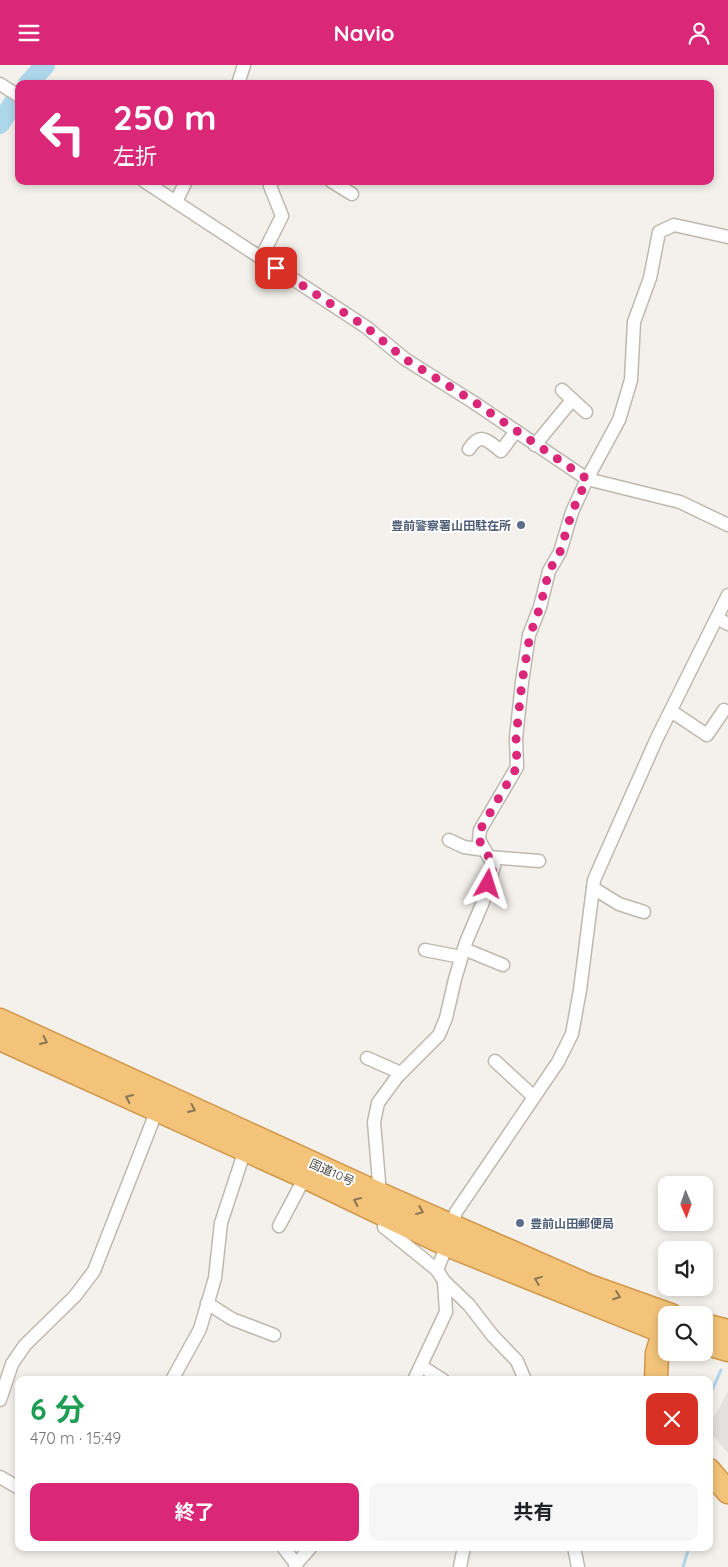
<!DOCTYPE html>
<html lang="ja">
<head>
<meta charset="utf-8">
<style>
	body { margin:0; font-family:Quicksand,"Noto Sans JP",sans-serif; background:#f6f6f6; color:#202124; height:100vh; display:flex; flex-direction:column; font-size:19px; white-space:nowrap }
	* { box-sizing:border-box; margin:0 }
	p { font-size:16px; color:#757577 }
	.icon { flex:none; width:28px; height:28px; fill:none; stroke:currentColor; stroke-width:2; stroke-linecap:round; stroke-linejoin:round }
	.map { position:relative; flex:1; overflow:hidden }
	.side { position:absolute; left:15px; top:1311px; width:698px; height:175px; display:flex; flex-direction:column; background:#fff; border-radius:10px; box-shadow:0 2px 8px #0003 }
	.side>* { flex:none }
	.top-card { position:absolute; left:15px; top:15px; width:699px; height:105px; border-radius:10px; box-shadow:0 2px 8px #0003; background:#db2777; color:#fff; overflow:hidden }
	.needle { width:32px; rotate:178deg }
	.controls { position:absolute; left:658px; top:1111px; display:grid; gap:10px }
	.controls a { display:grid; place-items:center; width:55px; height:55px; border-radius:10px; background:#fff; box-shadow:0 2px 8px #0003; font-size:25px }
	.pin { position:absolute; display:grid; place-items:center; width:42px; height:42px; color:#fff; margin:-21px; border-radius:10px; box-shadow:0 2px 8px #0006 }
	.me { position:absolute; width:55px; margin:-28px; rotate:6deg; stroke-linejoin:round; filter:drop-shadow(0 0 4px #0008) }
	.turn { display:flex; align-items:center; gap:18px; height:105px; padding:0 15px; font-size:22px }
	.turn .icon { width:65px; height:65px; stroke-width:2.5 }
	.turn b { display:block; font-size:35px; line-height:42px }
	.round { display:grid; place-items:center; flex:none; width:52px; height:52px; border-radius:10px; background:#f6f6f6 }
	.summary { display:flex; align-items:center; justify-content:space-between; height:85px; padding:0 15px }
	h1 { font-size:30px; font-weight:700; line-height:38px; color:#1e9e55 }
	.button { display:flex; gap:10px; margin-top:auto; padding:10px 15px }
	.button a { flex:1; height:58px; border-radius:10px; background:#db2777; color:#fff; font-size:20px; font-weight:700; line-height:58px; text-align:center }
	.button a+a { background:#f6f6f6; color:#202124 }
	header { display:flex; justify-content:space-between; align-items:center; height:65px; padding:0 15px; background:#db2777; color:#fff; font-size:22px; font-weight:700 }
	.map>svg:first-child { display:block }
	.parking { fill:#e4e2df }
	.lines { fill:none; stroke-linecap:round; stroke-linejoin:round }
	.stream { stroke:#aed6eb; stroke-width:3 }
	.river { stroke:#aed6eb; stroke-width:20 }
	.street-casing { stroke:#bfb8af; stroke-width:15 }
	.highway-casing { stroke:#d19749; stroke-width:25 }
	.street { stroke:#fff; stroke-width:12 }
	.highway { stroke:#f2c379; stroke-width:22 }
	.oneway { stroke:#8c7653 }
	.route { stroke:#db2777; stroke-width:9; stroke-dasharray:0 16.2 }
	.service-dot { fill:#5c6f8a; stroke:#fff; stroke-width:2 }
	.labels { text-anchor:middle; dominant-baseline:central; stroke-width:4; stroke-linejoin:round; paint-order:stroke }
	.service-label { font-size:12px; font-weight:bold; fill:#4e5e75; stroke:#fff; text-anchor:end }
	.street-label { font-size:12px; fill:#48423a; stroke:#fff }
</style>
</head>
<body>
<header><svg class="icon" aria-label="menu" viewBox="0 0 24 24"><path d="M4 6h16M4 12h16M4 18h16"/></svg>Navio<svg class="icon" aria-label="person" viewBox="0 0 24 24"><circle cx="12" cy="8" r="4"/><path d="M4 21q1-7 8-7t8 7"/></svg></header>
<div class="map">
<svg width="728" height="1502" viewBox="0 0 728 1502">
	<rect width="100%" height="100%" fill="#f4f1ec"/>
	<polygon class="parking" points="728,1326 728,1388 709,1366 709,1362"/>
	<g class="lines">
		<g class="stream">
			<polyline points="709,1332 721,1305"/>
			<polyline points="683,1502 689,1482"/>
		</g>
		<g class="river">
			<polyline points="28,19 45,0"/>
			<polyline points="0,59 19,29"/>
		</g>
		<defs>
			<g id="street">
				<polyline points="0,19 19,31"/>
				<polyline points="238,19 244,0"/>
				<polyline points="144,116 366,262 405,294 473,337 587,414 680,437 728,460"/>
				<polyline points="331,116 352,129"/>
				<polyline points="176,137 186,116"/>
				<polyline points="261,193 282,151 270,121 273,116"/>
				<polyline points="562,325 586,347"/>
				<polyline points="535,380 572,335"/>
				<path d="M 469,384 C 481,366 488,376 501,386 L 516,366"/>
				<polyline points="717,553 728,559"/>
				<polyline points="671,646 707,670 724,645"/>
				<polyline points="449,775 464,782 485,785"/>
				<polyline points="489,792 539,796"/>
				<polyline points="593,823 619,839 644,847"/>
				<polyline points="464,884 503,900"/>
				<polyline points="425,885 461,892"/>
				<polyline points="367,993 401,1008"/>
				<polyline points="495,996 534,1032"/>
				<polyline points="279,1161 305,1112"/>
				<polyline points="437,1205 447,1180 456,1147 558,997 572,969 580,925 594,815 657,673 728,530"/>
				<polyline points="207,1238 232,1254 274,1270"/>
				<polyline points="421,1301 443,1315"/>
				<polyline points="172,1315 200,1264 215,1213 221,1158 245,1085"/>
				<polyline points="414,1315 446,1247 444,1216"/>
				<polyline points="525,1315 517,1296 493,1271 469,1240 444,1216 437,1205 384,1162 387,1150 380,1129 374,1057 378,1038 397,1012 439,970 446,953 455,914 466,877 483,837 494,801 479,775 480,765 517,702 516,673 522,617 529,570 540,542 549,506 560,487 572,447 587,414 619,355 631,315 634,257 650,213 659,167 674,160 728,172"/>
				<polyline points="0,1335 12,1299 25,1280 75,1231 94,1206 159,1040"/>
				<polyline points="0,1412 19,1423"/>
				<polyline points="283,1482 296,1499"/>
				<polyline points="574,1482 578,1502"/>
				<polyline points="295,1502 296,1499 311,1482"/>
				<polyline points="460,1502 464,1482"/>
			</g>
			<g id="highway">
				<polyline points="0,955 380,1129 587,1220 671,1250"/>
				<polyline points="0,974 305,1112 447,1180 666,1268"/>
				<polyline points="704,1260 728,1266"/>
				<polyline points="704,1278 728,1285"/>
				<polyline points="656,1315 657,1288 666,1258"/>
				<polyline points="709,1405 728,1427"/>
			</g>
		</defs>
		<use href="#street" class="street-casing"/>
		<use href="#highway" class="highway-casing"/>
		<use href="#street" class="street"/>
		<use href="#highway" class="highway"/>
	</g>
	<defs><path id="oneway-chevron" d="M-2-3.5L2.5 0L-2 3.5" fill="none" stroke-width="1.6" stroke-linecap="round" stroke-linejoin="round" transform="scale(1.25)"/></defs>
	<g class="oneway">
		<use href="#oneway-chevron" transform="translate(44 976) rotate(25)"/>
		<use href="#oneway-chevron" transform="translate(129 1033) rotate(-156)"/>
		<use href="#oneway-chevron" transform="translate(192 1044) rotate(24)"/>
		<use href="#oneway-chevron" transform="translate(357 1136) rotate(-155)"/>
		<use href="#oneway-chevron" transform="translate(420 1146) rotate(23)"/>
		<use href="#oneway-chevron" transform="translate(538 1215) rotate(-158)"/>
		<use href="#oneway-chevron" transform="translate(617 1231) rotate(20)"/>
	</g>
	<g class="lines">
		<polyline class="route" points="276,203 366,262 405,294 473,336 587,414 572,447 560,487 549,506 540,542 530,570 522,617 516,673 517,702 480,765 479,775 494,801 488,819"/>
	</g>
	<g class="service-dot">
		<circle cx="521" cy="460" r="5"/>
		<circle cx="520" cy="1158" r="5"/>
	</g>
	<g class="labels">
		<g class="service-label">
			<text x="511" y="460">豊前警察署山田駐在所</text>
			<text x="530" y="1158" text-anchor="start">豊前山田郵便局</text>
		</g>
		<g class="street-label">
			<text transform="translate(332 1107) rotate(24)">国道10号</text>
		</g>
	</g>
</svg>
<div class="controls">
<a><svg class="needle" viewBox="-14 -14 28 28"><path d="M0-13l5 13h-10z" fill="#e53935"/><path d="M0 13l5-13h-10z" fill="#757577"/></svg></a>
<a><svg class="icon" aria-label="sound" viewBox="0 0 24 24"><path d="M4 9h4l5-4v14l-5-4H4zM17 9q2 3 0 6"/></svg></a>
<a><svg class="icon" aria-label="search" viewBox="0 0 24 24"><circle cx="10" cy="10" r="6"/><path d="M15 15l6 6"/></svg></a>
</div>
<div class="pin" style="left:276px;top:203px;background:#d93025"><svg class="icon" aria-label="arrive" viewBox="0 0 24 24"><path d="M6 21V4h12l-3 4 3 4H6"/></svg></div>
<svg class="me" style="left:488px;top:819px" viewBox="-20 -20 40 40"><path d="M0-17L14 15 0 8-14 15z" fill="#db2777" stroke="#fff" stroke-width="4"/></svg>
<div class="top-card">
<div class="turn"><svg class="icon" aria-label="left" viewBox="0 0 24 24"><path d="M17 20v-9H6M10 6l-5 5 5 5"/></svg><div><b>250 m</b>左折</div></div>
</div>
<section class="side">
<div class="summary"><div><h1>6 分</h1><p>470 m · 15:49</p></div><a class="round" style="background:#d93025;color:#fff"><svg class="icon" aria-label="close" viewBox="0 0 24 24"><path d="M6 6l12 12M18 6L6 18"/></svg></a></div>
<div class="button"><a>終了</a><a>共有</a></div>
</section>
</div>
</body>
</html>
